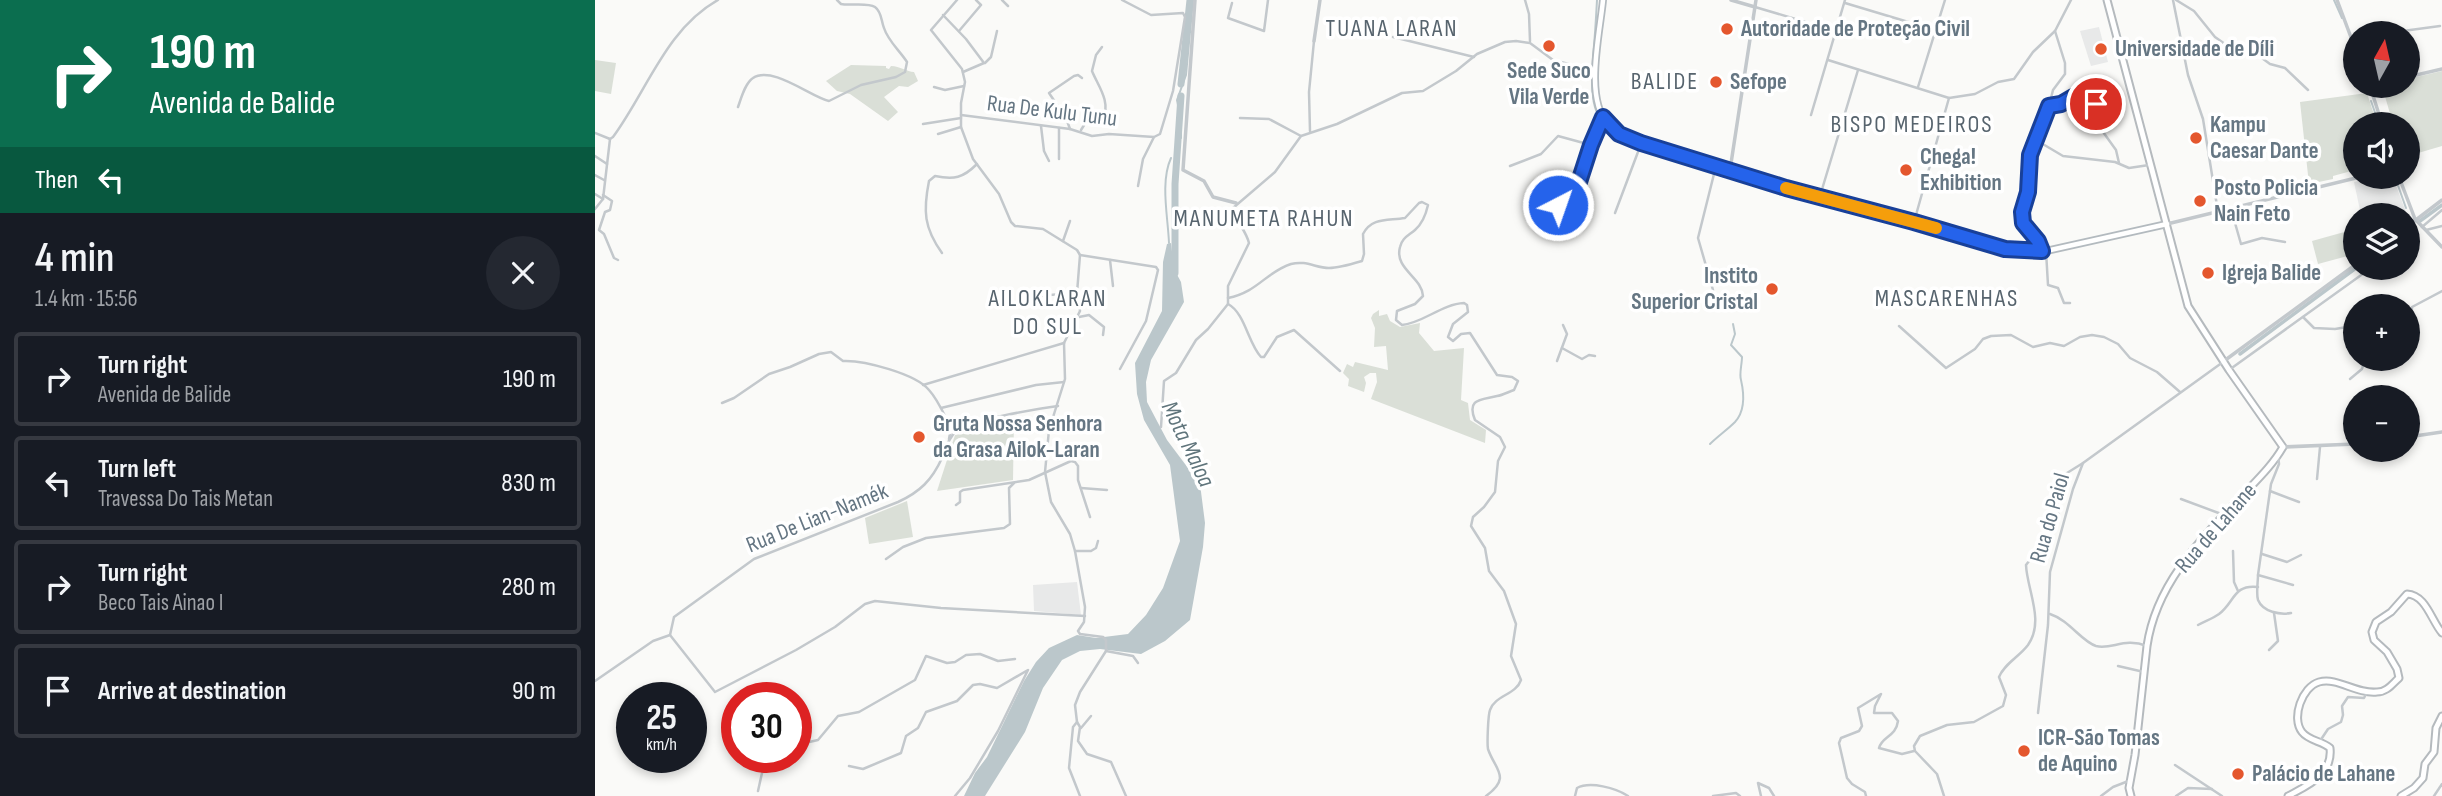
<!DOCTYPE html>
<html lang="en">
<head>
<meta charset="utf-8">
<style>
	body { margin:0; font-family:"Sofia Sans Condensed",sans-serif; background:#242831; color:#f1f3f6; height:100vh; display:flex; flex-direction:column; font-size:26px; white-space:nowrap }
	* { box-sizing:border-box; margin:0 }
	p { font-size:23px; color:#9ea1a6 }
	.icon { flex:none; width:38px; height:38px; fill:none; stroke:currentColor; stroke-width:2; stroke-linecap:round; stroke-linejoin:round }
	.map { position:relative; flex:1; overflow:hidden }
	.sheet { display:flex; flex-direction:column; background:#171b24; width:595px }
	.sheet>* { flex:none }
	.hud { background:#0b6e4f; color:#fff; overflow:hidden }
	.needle { width:46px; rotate:8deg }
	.tools { position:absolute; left:1748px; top:21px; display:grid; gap:14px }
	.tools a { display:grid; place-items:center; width:77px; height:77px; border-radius:50%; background:#171b24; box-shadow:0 4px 10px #0003; font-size:35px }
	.speed { position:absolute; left:21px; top:682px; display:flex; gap:14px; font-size:35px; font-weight:700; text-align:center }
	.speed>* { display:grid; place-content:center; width:91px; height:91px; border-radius:50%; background:#171b24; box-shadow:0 4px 10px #0003; line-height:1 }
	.speed small { font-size:18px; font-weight:400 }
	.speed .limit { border:10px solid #d22; background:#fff; color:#111 }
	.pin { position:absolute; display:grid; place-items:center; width:60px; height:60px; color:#fff; margin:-30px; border:4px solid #fff; border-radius:50%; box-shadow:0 2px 7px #0007 }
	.me { position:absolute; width:77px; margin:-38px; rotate:41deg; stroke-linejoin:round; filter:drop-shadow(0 0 5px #0008) }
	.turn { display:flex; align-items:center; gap:24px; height:147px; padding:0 35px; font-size:32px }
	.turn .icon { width:91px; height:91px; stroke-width:2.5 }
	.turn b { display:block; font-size:49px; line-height:60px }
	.then { display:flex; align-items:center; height:66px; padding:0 35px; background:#0003; gap:14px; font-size:26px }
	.round { display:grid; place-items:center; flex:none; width:74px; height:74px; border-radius:37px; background:#242831 }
	.summary { display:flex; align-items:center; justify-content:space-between; height:119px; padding:0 35px }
	h1 { font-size:42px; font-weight:600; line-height:52px }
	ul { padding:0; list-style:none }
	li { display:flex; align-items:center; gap:21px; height:94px; margin:0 14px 10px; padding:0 21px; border:4px solid #363941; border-radius:7px }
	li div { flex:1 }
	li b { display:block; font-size:26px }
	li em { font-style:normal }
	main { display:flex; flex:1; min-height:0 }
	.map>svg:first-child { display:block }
	.built { fill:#e8e9e9 }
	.green { fill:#dadfd7 }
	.water { fill:#bbc7cb }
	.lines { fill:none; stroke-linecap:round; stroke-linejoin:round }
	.stream { stroke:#bbc7cb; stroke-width:2 }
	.canal { stroke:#bbc7cb; stroke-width:3.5 }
	.river { stroke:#bbc7cb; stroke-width:7 }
	.secondary-casing { stroke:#b3babf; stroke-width:8 }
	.primary-casing { stroke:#b5babe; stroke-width:9 }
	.minor { stroke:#c3c8cc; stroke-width:2.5 }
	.tertiary { stroke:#c3c8cc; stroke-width:3.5 }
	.secondary { stroke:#fff; stroke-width:4.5 }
	.primary { stroke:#fff; stroke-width:5 }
	.route-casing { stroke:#184099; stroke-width:18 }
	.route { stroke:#2563eb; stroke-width:12 }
	.slow { stroke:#f59e0b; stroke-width:12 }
	.poi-dot { fill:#e4572e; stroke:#fff; stroke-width:2.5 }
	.labels { text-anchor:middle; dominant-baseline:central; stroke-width:7; stroke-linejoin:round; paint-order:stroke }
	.poi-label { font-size:23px; font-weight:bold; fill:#657683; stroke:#fff; text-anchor:start }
	.street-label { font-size:23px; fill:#657683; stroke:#fff }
	.neighbourhood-label { font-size:24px; letter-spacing:2px; fill:#57646e; stroke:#fff }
	.water-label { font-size:24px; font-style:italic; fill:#60757c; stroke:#fff }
</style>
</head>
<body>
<main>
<section class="sheet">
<div class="hud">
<div class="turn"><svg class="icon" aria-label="right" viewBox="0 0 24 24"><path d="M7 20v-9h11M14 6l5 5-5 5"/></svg><div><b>190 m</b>Avenida de Balide</div></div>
<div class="then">Then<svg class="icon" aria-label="left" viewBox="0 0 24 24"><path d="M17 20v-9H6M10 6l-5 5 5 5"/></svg></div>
</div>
<div class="summary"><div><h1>4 min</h1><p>1.4 km · 15:56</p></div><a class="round"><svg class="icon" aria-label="close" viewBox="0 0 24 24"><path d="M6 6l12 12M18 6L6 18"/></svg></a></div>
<ul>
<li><svg class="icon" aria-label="right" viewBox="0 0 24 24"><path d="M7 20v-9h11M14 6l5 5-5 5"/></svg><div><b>Turn right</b><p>Avenida de Balide</p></div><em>190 m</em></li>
<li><svg class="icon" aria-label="left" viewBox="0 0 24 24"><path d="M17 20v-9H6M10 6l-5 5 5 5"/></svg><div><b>Turn left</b><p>Travessa Do Tais Metan</p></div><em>830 m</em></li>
<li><svg class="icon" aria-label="right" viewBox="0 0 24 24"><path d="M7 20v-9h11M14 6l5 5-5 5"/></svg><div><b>Turn right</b><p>Beco Tais Ainao I</p></div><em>280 m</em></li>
<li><svg class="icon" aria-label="arrive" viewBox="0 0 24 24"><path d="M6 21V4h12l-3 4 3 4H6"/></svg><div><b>Arrive at destination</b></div><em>90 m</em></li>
</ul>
</section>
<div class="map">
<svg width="1847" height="796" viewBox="0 0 1847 796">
	<rect width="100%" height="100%" fill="#fafaf8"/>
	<g class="built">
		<polygon points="1504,27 1513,62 1496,66 1485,31"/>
		<polygon points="1784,177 1798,177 1812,215 1766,215 1759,182"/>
		<polygon points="482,582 486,615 439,611 438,585"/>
	</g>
	<g class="green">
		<polygon points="0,60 21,63 16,94 0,91"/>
		<path d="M 256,65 L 291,66 L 291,68 L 294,69 L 296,66 C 305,66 312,72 319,72 L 323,81 L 313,87 L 304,86 L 289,97 L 303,112 L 293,121 L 255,94 L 242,91 L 231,81 Z"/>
		<polygon points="1847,71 1847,146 1813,156 1813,124 1798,124 1787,86 1813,86 1813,79"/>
		<polygon points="1772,93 1782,124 1760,124 1760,170 1738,176 1738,179 1714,184 1705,102"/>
		<polygon points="1760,229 1760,254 1723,264 1717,241"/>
		<polygon points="784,310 784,316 792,314 795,321 805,327 825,323 824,333 839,351 869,348 866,400 873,403 875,420 891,430 890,443 776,399 782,382 781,373 775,373 769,377 771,383 769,392 753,386 754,379 748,373 752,364 758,367 760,362 793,370 791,346 779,347 780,328 776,318 778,314"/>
		<polygon points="419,419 418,480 342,491 360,435"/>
		<polygon points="312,501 318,537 274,544 270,518"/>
	</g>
	<polygon class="water" points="576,243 579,269 586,282 589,302 556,360 551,382 552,402 572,440 605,484 610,523 608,547 595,620 570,641 546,654 505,649 485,651 467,660 448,688 430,732 390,796 369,796 380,773 392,757 429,681 441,662 454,648 482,635 501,638 533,634 551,615 568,588 585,541 575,465 549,420 542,394 540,363 567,311 568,262 572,244"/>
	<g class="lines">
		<g class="stream">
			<path d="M 1002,0 C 1001,19 1000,37 998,56 C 996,93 993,123 1032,142 L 1169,183"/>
			<polyline points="1739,0 1747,18"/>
			<polyline points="1756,43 1760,55"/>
			<polyline points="1776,101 1784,124"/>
			<polyline points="583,105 582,100 591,75 598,0"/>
			<polyline points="586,133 586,138"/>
			<polyline points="1800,177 1811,208"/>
			<polyline points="1208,195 1220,199"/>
			<path d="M 574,243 C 573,217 565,182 576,158"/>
			<path d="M 1115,444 C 1123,436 1132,430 1140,422 C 1151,410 1149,393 1146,380 C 1144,374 1147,364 1147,357 L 1136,345 L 1140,334 L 1138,324"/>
		</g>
		<g class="canal">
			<polyline points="1825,221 1847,205"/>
			<polyline points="1645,354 1761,268"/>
		</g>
		<g class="river">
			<polyline points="586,84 595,0"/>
			<polyline points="580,273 580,184 586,96"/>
		</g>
		<defs>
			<path id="secondary" d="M 1008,0 C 1005,33 989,98 1013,124 C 1023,134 1034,138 1046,143 L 1191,188 L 1421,251 L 1451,251 L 1572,224"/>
			<g id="primary">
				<path d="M 1512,0 L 1593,306 L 1634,370 L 1688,447 C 1677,466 1661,481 1646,497 C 1605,540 1561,584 1552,646 L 1540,755 L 1534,788 L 1536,796"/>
				<path d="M 1693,796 C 1713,785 1738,775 1735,748 C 1727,741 1714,741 1707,732 C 1696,718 1707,687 1724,682 C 1743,677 1760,694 1782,692 C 1792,692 1797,684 1804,678 L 1802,669 L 1792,652 L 1779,640 L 1777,632 L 1781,622 L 1796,612 L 1812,594 C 1831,595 1836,620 1847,633"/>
				<polyline points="1806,796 1819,788 1828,778 1830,764 1839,752 1841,728 1847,716"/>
			</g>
		</defs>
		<use href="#secondary" class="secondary-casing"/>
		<use href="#primary" class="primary-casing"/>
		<g class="minor">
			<polyline points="362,0 336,30 367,69 370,82 366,103 366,127 378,159 404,194 416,222 420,226 448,229 482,250 485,255 482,293 485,311 469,343"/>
			<polyline points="407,0 413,6"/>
			<polyline points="930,0 934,14 935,41"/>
			<polyline points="1578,0 1593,75 1608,119 1623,212"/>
			<polyline points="1581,0 1599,11 1620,37 1630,44 1660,53 1675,64 1690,68 1713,90"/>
			<polyline points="637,3 633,18 669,31 673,0"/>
			<polyline points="1250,3 1340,30"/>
			<polyline points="1160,7 1241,31"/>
			<polyline points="348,15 371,39 389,63 368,72"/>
			<polyline points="364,31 386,5 381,0"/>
			<polyline points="1793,33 1845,26"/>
			<polyline points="798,37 879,57"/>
			<polyline points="1233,60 1354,98"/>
			<polyline points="390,63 396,57 402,31"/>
			<polyline points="339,87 350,90 369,86"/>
			<polyline points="1323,87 1350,0"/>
			<polyline points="1454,106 1466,104 1478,98 1496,98 1502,110 1498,114 1498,118 1521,150 1524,163"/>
			<path d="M 143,107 C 146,99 150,83 158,78 C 177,65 216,97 234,101 L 266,85 L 301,77 L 310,72 L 312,62 C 305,51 293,41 289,28 C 286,21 287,12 280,7 C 272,2 255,6 246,4 L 242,0"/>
			<polyline points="366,115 475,129 497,136 514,134 559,137 565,134 578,91 590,17 588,13 556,15 527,0"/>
			<polyline points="1216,115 1250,0"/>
			<polyline points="645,118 674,119 706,136"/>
			<polyline points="328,124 366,118"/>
			<polyline points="446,126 449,151 454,161"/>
			<polyline points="475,129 471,118 454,93 479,76 483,75 487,78"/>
			<path d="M 486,130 L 491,122 L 508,119 C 516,101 503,86 497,71 L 501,55 L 507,47"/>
			<polyline points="715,131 714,92 719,41"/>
			<path d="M 0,133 L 15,139 L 18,137 C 52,91 71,29 123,0"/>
			<polyline points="343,134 366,127"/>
			<polyline points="1441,140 1468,156 1520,162 1534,168 1554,165"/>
			<polyline points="0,156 12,164"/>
			<polyline points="464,159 464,128"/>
			<polyline points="915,166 946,154 963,136 996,145"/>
			<polyline points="0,175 9,180"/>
			<polyline points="543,186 548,159 559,137"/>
			<polyline points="0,194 8,199 15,139"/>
			<polyline points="8,195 17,201 15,210 10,212 4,230 9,234 19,258 23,260"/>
			<polyline points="1225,196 1263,70"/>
			<polyline points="0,209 8,199"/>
			<polyline points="1636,209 1646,244 1667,238 1690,242"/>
			<polyline points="975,211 964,209 966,188 984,182 1007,118"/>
			<polyline points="1020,213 1046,144"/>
			<polyline points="1319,222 1354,98 1380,94 1403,82 1419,79 1438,52 1460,31 1476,0"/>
			<polyline points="1827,227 1847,210"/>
			<polyline points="1831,230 1847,226"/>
			<polyline points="468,241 475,221"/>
			<polyline points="1447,251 1443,241 1428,223 1427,212 1433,192 1433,166 1437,149 1454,106 1458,90 1470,74 1470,63 1460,31"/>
			<polyline points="1451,251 1453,285 1463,288 1469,303 1475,303"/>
			<path d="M 347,253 C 329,228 328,211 334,181 L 340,176 C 359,180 368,178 382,164"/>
			<polyline points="485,255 561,267 563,270 551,321 525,369"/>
			<polyline points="515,260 518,286"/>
			<polyline points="1118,290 1103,238 1121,166"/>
			<polyline points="440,296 482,293"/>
			<path d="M 633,298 C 663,292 671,272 696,264 C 711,260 721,268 734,268 C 744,268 757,264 767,261 L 769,254 L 768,234 C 777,217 793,221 810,218 L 824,203 L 827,202 L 833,205 C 831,214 827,224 820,230 C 813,236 807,238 805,247 C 799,269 827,277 828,296 L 820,304 L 802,311 L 801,320 L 807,325 C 828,323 847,304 869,303 L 872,305 L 873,312 L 858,324 L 853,337 L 858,341 L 866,334 L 875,333 L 902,375 L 917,377 L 923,381 L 919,390 C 913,392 908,395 902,396 C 887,400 871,398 880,420 L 905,437 L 910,447 L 903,461 L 900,492 L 889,507 L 878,517 L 876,526 L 890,548 L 894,571 L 909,591 L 921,624 L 916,656 L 926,680 C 921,695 900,695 895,710 C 893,715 892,744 893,749 C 900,770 917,777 891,796"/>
			<path d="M 633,304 C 650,313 653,343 666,357 L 669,357 L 682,337 L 699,330 L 745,371"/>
			<polyline points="484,317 494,315 509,327 508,335"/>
			<polyline points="1708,317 1719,328 1740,329 1752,327 1755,329 1757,343 1760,344"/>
			<polyline points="1304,326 1351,368 1380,349 1388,339 1396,336 1416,335 1438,347 1455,343 1469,346 1485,337 1497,335 1509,337 1523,344 1535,358 1562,372 1585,392"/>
			<polyline points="1821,342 1816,324 1817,307 1847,291"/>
			<polyline points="469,343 470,379 454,430 450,472 456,502 475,534 480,551 490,607 489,622 483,631 485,634 508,637 511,640 511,651 485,692 480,705 482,722 485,727 483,741 492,754 516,762 531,796"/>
			<polyline points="967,348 987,359 994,355 1000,356"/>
			<polyline points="962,361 972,334 968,325"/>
			<polyline points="1634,370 1776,268"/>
			<polyline points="1755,379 1767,369 1770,359"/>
			<polyline points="328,385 469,343"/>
			<path d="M 127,403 L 139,398 L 174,374 L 195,367 L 224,354 L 236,352 L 248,361 C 269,360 321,374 334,390 C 344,401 349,415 356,428 L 354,439"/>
			<path d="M 463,406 C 446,408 372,421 363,429 C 354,437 351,447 347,458 C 337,480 325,492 303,502 L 159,559 L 79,617 L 75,635 L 120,692 L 201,650 L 240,627 L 270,604 L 280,601 L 346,608 L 490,616"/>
			<polyline points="346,408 441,385 469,382"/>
			<path d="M 566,427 L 569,381 L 581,373 L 601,340 L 613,329 L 633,304 L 633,286 L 654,243 C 651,230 640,221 638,208 L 680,172 L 706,136 L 742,124 L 807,93 L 828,91 L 861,71 L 882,54 L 910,42 L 921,41 L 935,43 L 958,60 L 1001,71"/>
			<polyline points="1683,455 1684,464 1676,484 1663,575 1698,585"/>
			<polyline points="1722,479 1725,447"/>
			<polyline points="486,488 512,490"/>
			<polyline points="1675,491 1704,502"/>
			<polyline points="1586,499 1629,515"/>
			<polyline points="361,505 365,502 365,492 368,490 434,480 476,461 480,462 483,466 483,480 495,517"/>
			<polyline points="480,551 496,551 501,548 503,541"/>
			<polyline points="1638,551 1639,582 1643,591"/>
			<polyline points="1667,554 1692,562 1706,555"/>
			<polyline points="291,559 308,547 331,538 409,528 415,524 414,488 419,483"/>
			<path d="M 1663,575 C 1663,582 1661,593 1663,600 C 1668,612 1685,615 1696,613"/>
			<path d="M 1455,614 C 1474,620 1487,642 1501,646 C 1517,650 1529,637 1552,646"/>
			<path d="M 1603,625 C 1610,621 1617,619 1624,614 C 1640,602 1638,584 1663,587"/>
			<polyline points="1674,650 1683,641 1679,613"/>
			<polyline points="511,651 538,656 543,663"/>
			<polyline points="1523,666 1549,672"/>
			<polyline points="0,681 58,641 75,635"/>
			<polyline points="1443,713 1453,625 1455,572 1478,489 1488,463 1628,362"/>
			<polyline points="482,722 478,727 474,768 485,796"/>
			<polyline points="486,728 496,716"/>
			<polyline points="1725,741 1733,729 1746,722 1748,715 1747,706 1753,697 1769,698 1772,692"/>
			<polyline points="201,745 223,740 243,716 264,712 320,680 331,656 352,663 360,662 371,655 385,654 403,661 420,659"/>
			<polyline points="1580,765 1627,796"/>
			<polyline points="254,766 268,769 306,753 311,736 323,728 331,712 362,701 378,685 385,684 402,688 433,670 403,731 375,778 360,796"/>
			<polyline points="163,791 167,773 177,758"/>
			<path d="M 980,796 L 982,788 C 995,781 1021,788 1033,796"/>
			<polyline points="1118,796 1141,793 1145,796"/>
			<polyline points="1166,796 1163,783 1174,788 1179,796"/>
			<path d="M 1271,796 L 1270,792 L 1257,784 L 1252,778 L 1244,743 L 1246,738 L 1264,731 L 1267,726 L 1263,708 L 1286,694 L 1280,706 L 1279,713 L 1297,713 L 1303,721 C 1301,737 1287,736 1284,748 L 1307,754 L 1319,751"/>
			<path d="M 1349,796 L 1342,774 L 1320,751 L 1319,746 L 1325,736 L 1352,725 L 1379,722 L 1408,706 L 1411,695 L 1404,677 C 1409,664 1424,657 1433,645 C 1450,621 1432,590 1431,565 L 1444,548 L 1463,516 C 1465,500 1456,498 1464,478 L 1488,463"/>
			<polyline points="1506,796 1518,787 1536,780"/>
			<polyline points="1581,796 1593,788 1617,789"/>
			<polyline points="1839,796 1847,784"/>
		</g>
		<g class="tertiary">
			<polyline points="600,0 588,170 609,181 618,197 641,203"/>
			<polyline points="1136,0 1160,7"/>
			<polyline points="1742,0 1760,48"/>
			<polyline points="719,41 725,0"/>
			<polyline points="1813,77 1847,69"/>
			<polyline points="1775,86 1787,124"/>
			<polyline points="1135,170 1161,0"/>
			<polyline points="1804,177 1820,219 1847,247"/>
			<polyline points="1572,224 1765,177"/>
			<polyline points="1813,226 1847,200"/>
			<polyline points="1629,361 1760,265"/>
			<polyline points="1813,437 1847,432"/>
			<polyline points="1688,447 1760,444"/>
		</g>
		<use href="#secondary" class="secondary"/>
		<use href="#primary" class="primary"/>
	</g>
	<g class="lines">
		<defs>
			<polyline id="route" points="963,205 966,188 980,185 984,182 996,145 1008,117 1024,134 1046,143 1191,188 1319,222 1410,249 1447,251 1443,241 1428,223 1427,212 1433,192 1435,155 1454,106 1466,104 1478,97 1496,98 1501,104"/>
		</defs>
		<use href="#route" class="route-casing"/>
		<use href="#route" class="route"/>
		<polyline class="slow" points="1191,188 1341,228"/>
	</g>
	<g class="poi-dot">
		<circle cx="1132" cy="29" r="7"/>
		<circle cx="954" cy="46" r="7"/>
		<circle cx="1506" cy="49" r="7"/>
		<circle cx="1121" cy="82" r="7"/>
		<circle cx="1601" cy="138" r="7"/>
		<circle cx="1311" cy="170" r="7"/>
		<circle cx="1605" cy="201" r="7"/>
		<circle cx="1613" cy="273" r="7"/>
		<circle cx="1177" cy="289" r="7"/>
		<circle cx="324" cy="437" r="7"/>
		<circle cx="1429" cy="751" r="7"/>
		<circle cx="1643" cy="774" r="7"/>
	</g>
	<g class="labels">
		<g class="poi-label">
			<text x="1146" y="29">Autoridade de Proteção Civil</text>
			<text x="1520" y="49">Universidade de Díli</text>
			<text x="954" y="71" text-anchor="middle">Sede Suco<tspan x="954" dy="26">Vila Verde</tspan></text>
			<text x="1135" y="82">Sefope</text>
			<text x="1615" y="125">Kampu<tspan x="1615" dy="26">Caesar Dante</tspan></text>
			<text x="1325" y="157">Chega!<tspan x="1325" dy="26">Exhibition</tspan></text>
			<text x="1619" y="188">Posto Policia<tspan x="1619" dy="26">Nain Feto</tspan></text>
			<text x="1627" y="273">Igreja Balide</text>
			<text x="1163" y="276" text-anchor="end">Instito<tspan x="1163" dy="26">Superior Cristal</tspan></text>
			<text x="338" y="424">Gruta Nossa Senhora<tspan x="338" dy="26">da Grasa Ailok-Laran</tspan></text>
			<text x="1443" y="738">ICR-São Tomas<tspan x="1443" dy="26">de Aquino</tspan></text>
			<text x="1657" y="774">Palácio de Lahane</text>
		</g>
		<g class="street-label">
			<text transform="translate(457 111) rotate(7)">Rua De Kulu Tunu</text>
			<text transform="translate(222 518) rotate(-22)">Rua De Lian-Namék</text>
			<text transform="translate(1455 518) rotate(-74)">Rua do Paiol</text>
			<text transform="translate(1621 528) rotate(-49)">Rua de Lahane</text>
		</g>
		<g class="neighbourhood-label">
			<text x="797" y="28">TUANA LARAN</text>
			<text x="1070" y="81">BALIDE</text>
			<text x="1317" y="124">BISPO MEDEIROS</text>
			<text x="669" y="218">MANUMETA RAHUN</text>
			<text x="453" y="298">AILOKLARAN<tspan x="453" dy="28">DO SUL</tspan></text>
			<text x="1352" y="298">MASCARENHAS</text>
		</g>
		<g class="water-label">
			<text transform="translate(593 444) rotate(64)">Mota Maloa</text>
		</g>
	</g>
</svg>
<div class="tools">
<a><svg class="needle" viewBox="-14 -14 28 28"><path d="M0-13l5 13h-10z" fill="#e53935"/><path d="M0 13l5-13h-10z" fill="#9ea1a6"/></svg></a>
<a><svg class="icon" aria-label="sound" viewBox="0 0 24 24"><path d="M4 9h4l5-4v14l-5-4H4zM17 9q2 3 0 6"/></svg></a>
<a><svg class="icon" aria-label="layers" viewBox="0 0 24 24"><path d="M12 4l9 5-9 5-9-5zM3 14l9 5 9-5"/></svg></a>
<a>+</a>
<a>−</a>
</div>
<div class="speed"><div>25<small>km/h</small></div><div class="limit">30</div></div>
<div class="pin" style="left:1501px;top:104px;background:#d93025"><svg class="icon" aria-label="arrive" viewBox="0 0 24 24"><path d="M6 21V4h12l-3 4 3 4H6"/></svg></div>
<svg class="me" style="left:963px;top:205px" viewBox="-20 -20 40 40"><circle r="17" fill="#2563eb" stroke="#fff" stroke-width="3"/><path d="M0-11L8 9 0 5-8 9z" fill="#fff"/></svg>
</div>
</main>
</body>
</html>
